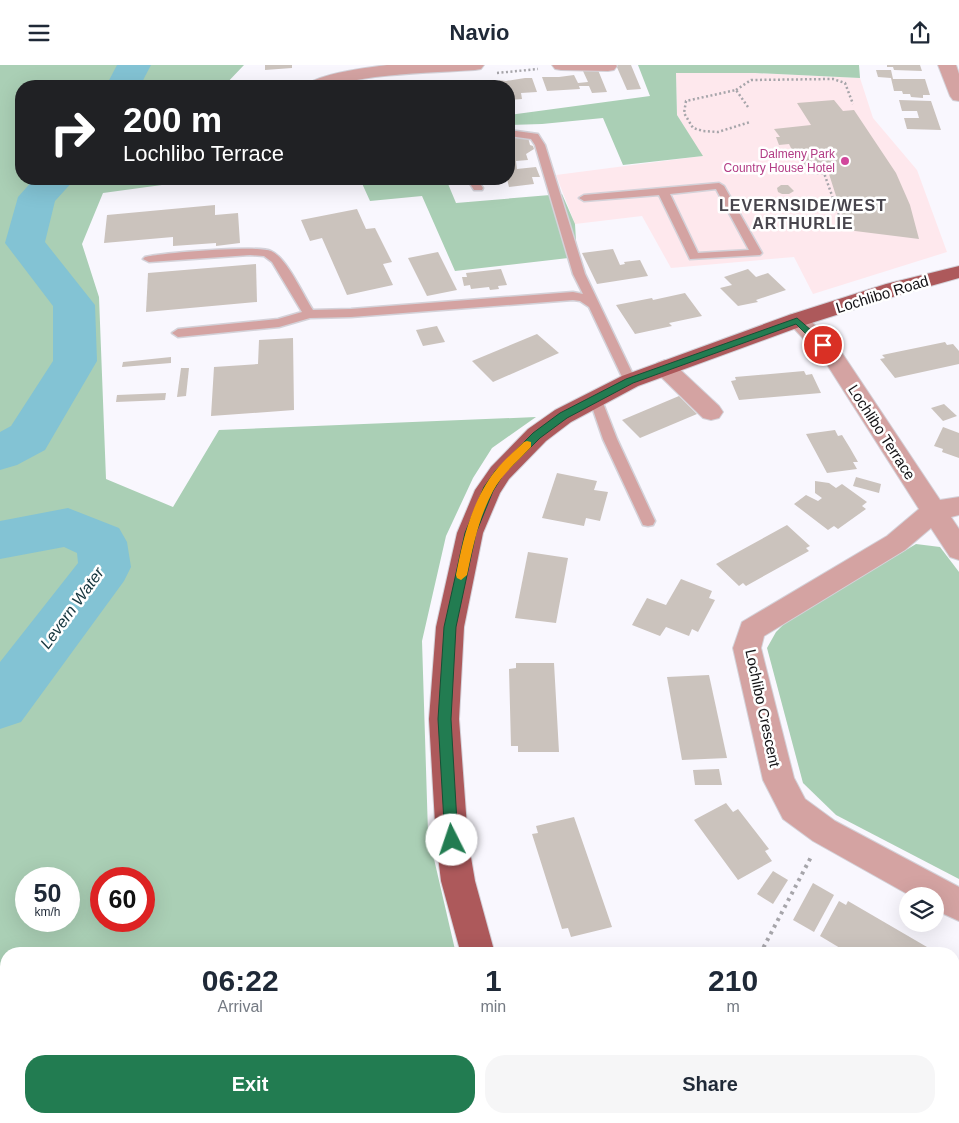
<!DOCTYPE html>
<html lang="en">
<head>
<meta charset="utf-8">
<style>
	body { margin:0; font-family:Arial,sans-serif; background:#f6f6f7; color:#1f2937; height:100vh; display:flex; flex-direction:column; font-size:19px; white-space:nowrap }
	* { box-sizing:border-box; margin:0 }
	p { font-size:16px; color:#747a83 }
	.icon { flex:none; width:28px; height:28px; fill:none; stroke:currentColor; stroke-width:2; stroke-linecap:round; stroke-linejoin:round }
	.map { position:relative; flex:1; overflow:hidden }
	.panel { position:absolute; left:0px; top:882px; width:960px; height:176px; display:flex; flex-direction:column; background:#fff; border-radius:20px 20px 0 0; box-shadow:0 5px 20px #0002 }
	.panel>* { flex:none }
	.top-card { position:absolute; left:15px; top:15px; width:500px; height:105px; border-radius:20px; box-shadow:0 5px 20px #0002; background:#202124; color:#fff; overflow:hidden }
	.controls { position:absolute; left:899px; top:822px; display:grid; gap:10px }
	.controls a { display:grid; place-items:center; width:45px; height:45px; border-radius:50%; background:#fff; box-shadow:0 5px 20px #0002; font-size:25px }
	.speed { position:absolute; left:15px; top:802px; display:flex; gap:10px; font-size:25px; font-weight:700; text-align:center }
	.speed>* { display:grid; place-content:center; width:65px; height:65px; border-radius:50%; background:#fff; box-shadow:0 5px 20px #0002; line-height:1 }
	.speed small { font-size:12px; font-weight:400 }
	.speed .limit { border:8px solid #d22; background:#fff; color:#111 }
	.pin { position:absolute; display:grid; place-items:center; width:42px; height:42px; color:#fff; margin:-21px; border:2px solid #fff; border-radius:50%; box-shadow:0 1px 5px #0007 }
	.me { position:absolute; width:55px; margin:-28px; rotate:356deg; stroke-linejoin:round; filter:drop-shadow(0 0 4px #0008) }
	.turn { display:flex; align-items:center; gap:18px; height:105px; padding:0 25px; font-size:22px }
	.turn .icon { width:65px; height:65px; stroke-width:2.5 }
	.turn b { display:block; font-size:35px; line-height:42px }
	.eta { display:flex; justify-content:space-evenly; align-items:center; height:85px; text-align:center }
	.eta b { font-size:30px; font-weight:700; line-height:35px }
	.action { display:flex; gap:10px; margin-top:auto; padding:10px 25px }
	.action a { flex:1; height:58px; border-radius:20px; background:#227c51; color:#fff; font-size:20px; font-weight:700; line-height:58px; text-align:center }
	.action a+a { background:#f6f6f7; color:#1f2937 }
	header { display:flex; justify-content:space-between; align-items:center; height:65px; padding:0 25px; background:#fff; font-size:22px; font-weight:700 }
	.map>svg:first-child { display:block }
	.commercial { fill:#fee8ed }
	.green { fill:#aacfb5; fill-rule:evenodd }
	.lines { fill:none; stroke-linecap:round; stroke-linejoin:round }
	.river { fill:#83c3d4; fill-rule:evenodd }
	.building { fill:#cbc3bd }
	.lane-casing { stroke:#d4d2d9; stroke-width:3 }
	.street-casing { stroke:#d4d2d9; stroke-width:2 }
	.primary-casing { stroke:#d4d2d9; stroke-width:2 }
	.path-far1 { stroke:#a6a5aa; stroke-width:2.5; stroke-dasharray:2 2.5; stroke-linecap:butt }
	.path { stroke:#a6a5aa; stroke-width:4; stroke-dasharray:3 4.5; stroke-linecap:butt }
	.lane { fill:#d4a3a2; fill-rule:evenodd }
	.street { fill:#d4a3a2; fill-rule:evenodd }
	.primary { fill:#ad595b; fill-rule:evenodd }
	.route { fill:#227c51; stroke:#165135 }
	.slow { fill:#f59e0b }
	.hotel-dot { fill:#d1479c; stroke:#fff; stroke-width:2 }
	.labels { text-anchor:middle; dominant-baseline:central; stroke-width:5; stroke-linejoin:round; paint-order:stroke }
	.far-hotel-label { font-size:12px; fill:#b23c85; stroke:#fff; text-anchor:end }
	.street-label { font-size:15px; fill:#131215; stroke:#fff }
	.far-district-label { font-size:16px; font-weight:bold; letter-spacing:1px; fill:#48454d; stroke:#fff }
	.water-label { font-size:16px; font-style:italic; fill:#15353d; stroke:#fff }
</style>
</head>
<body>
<header><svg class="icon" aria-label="menu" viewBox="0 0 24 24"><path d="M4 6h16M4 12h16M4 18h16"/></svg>Navio<svg class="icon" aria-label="share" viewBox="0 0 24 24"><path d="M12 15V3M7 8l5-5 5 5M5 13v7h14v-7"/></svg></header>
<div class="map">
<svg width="959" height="1058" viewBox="0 0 959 1058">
	<rect width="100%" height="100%" fill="#f9f7fe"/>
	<polygon class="commercial" points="676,8 755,8 860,13 873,53 917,105 947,187 813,229 794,192 671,203 642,151 575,159 556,110 702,91 677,50"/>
	<g class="green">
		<path d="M 0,0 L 244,0 L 224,21 L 21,21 L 21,114 L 206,114 L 103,128 L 82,179 L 99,232 L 106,414 L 173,442 L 219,365 L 536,352 L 492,383 L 473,413 L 446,471 L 422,576 L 428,768 L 456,889 L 6,889 L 6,1052 L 516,1052 L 519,1058 L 0,1058 ZM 26,814 L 69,814 L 69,856 L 26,856 ZM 101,814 L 144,814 L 144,856 L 101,856 Z"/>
		<polygon points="638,0 859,0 860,13 755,8 676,8 677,50 703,91 623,100 603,53 542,59 509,60 509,50 650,31"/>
		<polygon points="360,114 446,114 456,138 562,129 575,159 577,192 455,206 422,131 370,136"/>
		<polygon points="916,479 940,482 959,507 959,814 836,750 803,718 767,583 776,567 787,556"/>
	</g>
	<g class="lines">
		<g class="river">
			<polygon points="117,0 151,0 140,21 106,21"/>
			<polygon points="34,114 75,114 55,136 45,177 95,240 97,296 45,385 17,400 0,405 0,367 11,361 53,296 53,241 5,178 18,132"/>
			<polygon points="68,443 119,463 127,477 131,502 124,516 21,657 0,664 0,597 78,498 77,488 64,482 0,494 0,456"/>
		</g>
	</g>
	<g class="building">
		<polygon points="265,0 292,0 292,3 265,5"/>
		<polygon points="616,0 631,0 641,24 627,25"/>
		<polygon points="887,0 920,0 922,6 894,5 893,2 887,2"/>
		<polygon points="598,5 607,27 592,28 589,21 579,21 580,24 547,26 542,12 559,12 574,10 578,18 588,17 583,6"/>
		<polygon points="876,5 891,5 893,14 925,14 930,30 923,30 923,33 911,32 910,29 903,29 902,26 894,26 891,13 878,12"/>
		<polygon points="525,13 532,13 537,27 521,28 522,34 509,35 509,21 501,21 499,15 506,16"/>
		<polygon points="482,16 489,16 490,21 457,21 456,18 463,19"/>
		<polygon points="834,35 843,46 854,45 896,108 910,140 919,174 847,165 828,106 808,107 797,86 793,87 789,79 779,80 776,72 780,72 774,64 811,60 797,38"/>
		<polygon points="899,35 931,36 941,65 907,64 904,53 919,53 917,46 902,46"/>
		<polygon points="528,72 530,80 533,81 534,84 526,89 528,95 516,96 517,104 536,102 540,112 532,112 534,119 509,122 507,114 509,114 509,73"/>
		<polygon points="781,120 788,120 794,126 789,129 782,129 778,127 777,123"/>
		<polygon points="215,140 215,150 238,148 240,178 216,181 216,178 173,181 173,172 104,178 107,150"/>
		<polygon points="357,144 366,164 375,163 392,197 383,199 393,220 347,230 322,173 310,176 301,155"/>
		<polygon points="613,184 620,200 625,199 624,197 640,195 648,211 597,219 582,188"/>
		<polygon points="438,187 457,225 427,231 408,193"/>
		<polygon points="256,199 257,237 146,247 148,208"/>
		<polygon points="501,204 507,220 498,221 499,224 490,225 489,222 471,224 470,220 464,221 462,212 467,212 466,208"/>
		<polygon points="748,204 756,212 768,208 786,225 756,235 758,237 738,241 720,223 732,220 724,212"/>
		<polygon points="685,228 702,251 669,258 672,261 635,269 616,240 652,233 653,235"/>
		<polygon points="437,261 445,277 423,281 416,265"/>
		<polygon points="537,269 559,288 493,317 472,296"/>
		<polygon points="293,273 294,345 211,351 214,302 258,299 259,275"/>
		<polygon points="945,277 947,280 953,279 959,286 959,299 895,313 880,294 885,293 882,290"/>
		<polygon points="171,292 171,298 122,302 123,297"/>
		<polygon points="181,303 189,303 186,331 177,332"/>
		<polygon points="804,306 806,310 812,309 821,328 739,335 731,316 736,315 735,312"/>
		<polygon points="166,328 165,335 116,337 117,330"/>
		<polygon points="679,331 697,349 640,373 622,355"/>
		<polygon points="944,339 957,351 943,356 931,343"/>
		<polygon points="943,362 959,368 959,393 942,387 943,384 934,381"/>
		<polygon points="835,365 838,371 842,370 850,383 858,397 853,397 857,404 827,408 806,369"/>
		<polygon points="557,408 597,416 594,425 608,427 600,456 586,453 584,461 542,453"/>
		<polygon points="856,412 881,419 879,428 853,421"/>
		<polygon points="815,416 829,418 836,423 842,419 867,437 862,441 866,444 838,464 834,461 828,465 794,439 806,430 818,436 822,433 815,428"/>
		<polygon points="787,460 810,481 806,483 809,486 746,521 743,518 739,521 716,499"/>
		<polygon points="528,487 568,493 556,558 515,553"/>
		<polygon points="681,514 712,526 709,533 715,535 698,567 692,564 689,571 666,562 660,571 632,560 647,533 666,540"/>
		<polygon points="516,598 554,598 559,687 518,687 518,681 511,681 509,604 516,603"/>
		<polygon points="709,610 727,693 682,695 667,612"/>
		<polygon points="719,704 722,720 695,720 693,705"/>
		<polygon points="726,738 733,747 738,744 769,784 765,786 772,796 738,815 694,755"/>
		<polygon points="574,752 612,862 571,872 568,863 562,864 532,769 538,768 536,761"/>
		<polygon points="773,806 788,815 773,839 757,829"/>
		<polygon points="813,818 834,830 814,867 793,855"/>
		<polygon points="839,836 846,840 848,836 939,889 850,889 820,871"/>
	</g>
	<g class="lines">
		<defs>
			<g id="lane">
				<path d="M 509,65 L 538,69 L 545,80 L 585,209 L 636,316 L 634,319 L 626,319 L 624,316 L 589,242 L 580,236 L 573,235 L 351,252 L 310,253 L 279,262 L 178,272 L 172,268 L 178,264 L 278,254 L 302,247 L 272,197 L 264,191 L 250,190 L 149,197 L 143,194 L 145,192 C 161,188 260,180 271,186 C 287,193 303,230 313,245 L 351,244 L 573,227 L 583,229 L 573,209 L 535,80 L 531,74 L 509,71 Z"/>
				<polygon points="467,114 477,114 483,123 482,125 474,125"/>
				<path d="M 719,118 L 724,121 L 762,188 L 760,190 L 690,194 L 659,130 L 584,136 L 579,133 L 584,130 ZM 716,124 L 749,185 L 698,188 L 670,129 Z"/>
				<polygon points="595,329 601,333 617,374 655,456 653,460 648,461 643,460 603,374 589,333"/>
			</g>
			<g id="street">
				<path d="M 387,0 L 484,0 L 481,4 L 475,5 C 442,7 408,8 375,12 C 351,15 330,23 306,21 C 315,9 371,2 387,0 Z"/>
				<polygon points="552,0 616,0 617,1 614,5 608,6 561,5 555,4"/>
				<polygon points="938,0 956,0 959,9 959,36 953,35 950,31"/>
				<polygon points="797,248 805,250 842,288 940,435 959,432 959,450 951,452 959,464 959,495 950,492 931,463 905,485 764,571 761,583 794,713 805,734 835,756 959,822 959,856 935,845 935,831 911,831 813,776 783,754 763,715 733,583 742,557 887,471 919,444 826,298 786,255 789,250"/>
				<polygon points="665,295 673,298 719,341 723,347 719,353 711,355 703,353 657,308 653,303 657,298"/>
			</g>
			<g id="primary">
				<polygon points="959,201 959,213 902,229 805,260 638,321 571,357 546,376 509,414 500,428 483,468 464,562 459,654 468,775 475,816 495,889 461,889 441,816 436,775 429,654 436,562 457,468 475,425 491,402 528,364 555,345 622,311 789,250 886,219"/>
				<polygon points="533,1052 572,1052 574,1058 536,1058"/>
			</g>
		</defs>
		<use href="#lane" class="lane-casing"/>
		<use href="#street" class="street-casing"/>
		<use href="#primary" class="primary-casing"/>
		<g class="path-far1">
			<polyline points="497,8 538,4"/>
			<polyline points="736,25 751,15 833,14 845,18 853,39"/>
			<polyline points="748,42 736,25 686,36 684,48 693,63 703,66 718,67 750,57"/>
			<polyline points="808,108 824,108 840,153 843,152"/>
		</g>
		<g class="path">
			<polyline points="760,889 811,792"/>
			<polyline points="745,1058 750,1052"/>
		</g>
		<use href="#lane" class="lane"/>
		<use href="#street" class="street"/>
		<use href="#primary" class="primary"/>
	</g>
	<polygon class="route" points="797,253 826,278 826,282 819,282 796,259 633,318 567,353 540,373 503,410 493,426 476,468 456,562 451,654 458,775 456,779 452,781 447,779 445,775 438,654 444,562 465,468 484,422 496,405 533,368 560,348 626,314"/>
	<path class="slow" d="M 527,376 L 531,377 L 531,382 C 518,396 502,409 493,426 C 479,452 473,481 467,510 L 461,515 L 457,513 L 456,510 C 463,474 472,435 496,405 C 504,395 515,386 524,377 Z"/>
	<circle class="hotel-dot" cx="845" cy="96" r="5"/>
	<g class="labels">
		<g class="far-hotel-label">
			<text x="835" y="89">Dalmeny Park<tspan x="835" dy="14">Country House Hotel</tspan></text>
		</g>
		<g class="street-label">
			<text transform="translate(882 229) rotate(-17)">Lochlibo Road</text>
			<text transform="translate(882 367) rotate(57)">Lochlibo Terrace</text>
			<text transform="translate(763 643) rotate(78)">Lochlibo Crescent</text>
		</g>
		<g class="far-district-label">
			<text x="803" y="140">LEVERNSIDE/WEST<tspan x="803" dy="18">ARTHURLIE</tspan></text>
		</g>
		<g class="water-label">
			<text transform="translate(72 543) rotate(-54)">Levern Water</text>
		</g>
	</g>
</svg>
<div class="controls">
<a><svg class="icon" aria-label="layers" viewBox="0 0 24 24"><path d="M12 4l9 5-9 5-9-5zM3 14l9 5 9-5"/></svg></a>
</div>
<div class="speed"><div>50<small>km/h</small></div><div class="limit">60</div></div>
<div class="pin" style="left:823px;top:280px;background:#d93025"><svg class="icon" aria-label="arrive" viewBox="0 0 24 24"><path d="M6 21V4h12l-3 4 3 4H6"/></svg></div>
<svg class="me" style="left:452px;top:775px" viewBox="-20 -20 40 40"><circle r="19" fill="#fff"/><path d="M0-13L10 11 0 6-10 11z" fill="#227c51"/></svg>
<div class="top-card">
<div class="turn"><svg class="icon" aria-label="right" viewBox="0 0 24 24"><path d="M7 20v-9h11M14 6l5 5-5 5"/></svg><div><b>200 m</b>Lochlibo Terrace</div></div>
</div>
<section class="panel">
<div class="eta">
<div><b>06:22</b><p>Arrival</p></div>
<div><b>1</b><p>min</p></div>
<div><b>210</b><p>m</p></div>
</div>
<div class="action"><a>Exit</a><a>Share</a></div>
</section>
</div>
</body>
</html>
